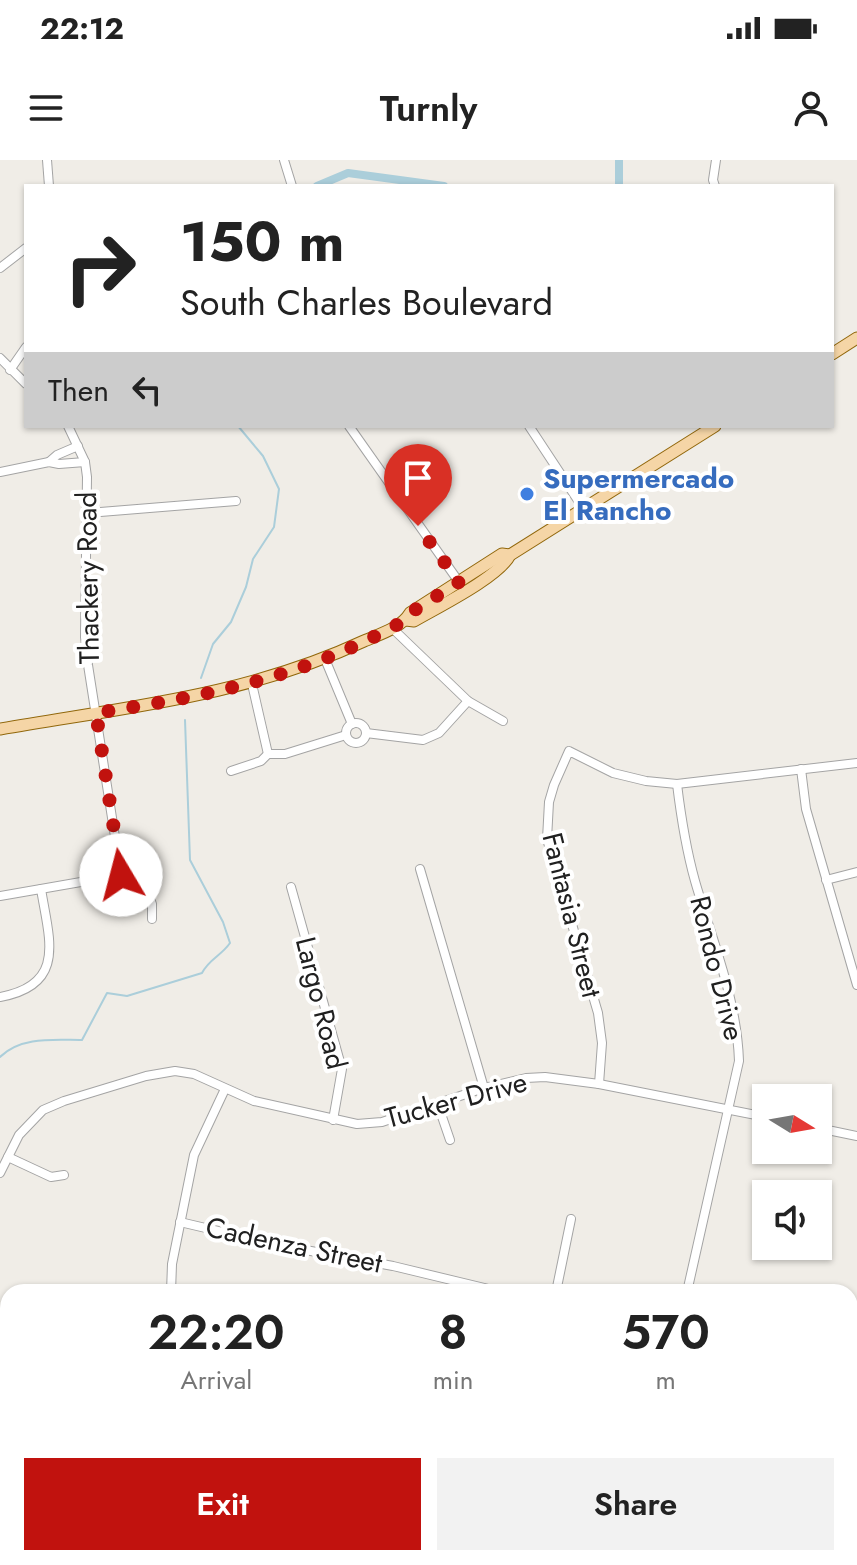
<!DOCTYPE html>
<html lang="en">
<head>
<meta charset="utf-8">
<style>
	body { margin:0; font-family:Jost,sans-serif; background:#f2f2f2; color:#222; height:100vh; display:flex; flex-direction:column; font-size:30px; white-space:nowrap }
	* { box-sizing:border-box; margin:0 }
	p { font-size:26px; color:#767676 }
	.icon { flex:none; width:44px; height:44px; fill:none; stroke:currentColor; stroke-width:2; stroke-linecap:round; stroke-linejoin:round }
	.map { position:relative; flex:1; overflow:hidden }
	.side { position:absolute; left:0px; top:1124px; width:858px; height:282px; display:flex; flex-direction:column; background:#fff; border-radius:24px 24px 0 0; box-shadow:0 2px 6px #0004 }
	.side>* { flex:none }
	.banner { position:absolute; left:24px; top:24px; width:810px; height:244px; border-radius:0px; box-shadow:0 2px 6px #0004; background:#fff; color:#222; overflow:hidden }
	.needle { width:52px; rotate:101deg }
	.controls { position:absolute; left:752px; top:924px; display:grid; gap:16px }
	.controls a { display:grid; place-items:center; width:80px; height:80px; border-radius:0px; background:#fff; box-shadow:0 2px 6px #0004; font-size:40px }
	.pin { position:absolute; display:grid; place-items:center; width:68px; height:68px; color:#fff; margin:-82px -34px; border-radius:50% 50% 50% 0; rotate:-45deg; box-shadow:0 0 8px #0007 }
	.pin .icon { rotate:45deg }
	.me { position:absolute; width:88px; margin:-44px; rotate:352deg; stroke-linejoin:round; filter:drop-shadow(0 0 6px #0008) }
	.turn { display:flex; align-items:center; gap:28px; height:168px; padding:0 24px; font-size:36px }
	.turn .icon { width:104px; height:104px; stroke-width:2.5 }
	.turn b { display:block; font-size:56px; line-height:68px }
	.then { display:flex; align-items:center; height:76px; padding:0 24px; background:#0003; gap:16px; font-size:30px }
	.eta { display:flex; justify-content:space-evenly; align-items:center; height:136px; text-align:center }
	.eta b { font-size:48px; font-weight:600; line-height:56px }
	.cta { display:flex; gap:16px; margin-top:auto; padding:16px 24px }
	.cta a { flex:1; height:92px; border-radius:0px; background:#c1120e; color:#fff; font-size:32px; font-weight:600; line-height:92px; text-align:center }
	.cta a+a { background:#f2f2f2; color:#222 }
	.status { display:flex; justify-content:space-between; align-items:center; height:56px; padding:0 40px; background:#fff; direction:ltr }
	.status svg { height:22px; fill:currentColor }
	header { display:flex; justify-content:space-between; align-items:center; height:104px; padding:0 24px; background:#fff; font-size:36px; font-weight:600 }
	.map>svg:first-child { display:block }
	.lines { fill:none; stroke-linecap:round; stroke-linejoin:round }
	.stream { stroke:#abceda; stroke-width:2 }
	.canal { stroke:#abceda; stroke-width:8 }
	.minor-casing { stroke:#a4a4a4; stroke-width:10 }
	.major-casing { stroke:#91670b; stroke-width:13 }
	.minor { stroke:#fff; stroke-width:8 }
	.major { stroke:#f5d5a6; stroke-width:11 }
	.route { stroke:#c1120e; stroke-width:14; stroke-dasharray:0 25.2 }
	.shop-dot { fill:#3f7fe0; stroke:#fff; stroke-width:3 }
	.labels { text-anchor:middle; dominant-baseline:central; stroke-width:8; stroke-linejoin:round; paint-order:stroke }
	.shop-label { font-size:28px; font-weight:bold; fill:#366cbe; stroke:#fff; text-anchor:start }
	.street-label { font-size:28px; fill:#202020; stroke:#fff }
</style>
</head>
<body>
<div class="status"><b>22:12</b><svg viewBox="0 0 49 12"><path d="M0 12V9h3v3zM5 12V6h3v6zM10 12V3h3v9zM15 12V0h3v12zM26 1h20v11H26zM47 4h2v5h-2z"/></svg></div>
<header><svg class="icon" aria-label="menu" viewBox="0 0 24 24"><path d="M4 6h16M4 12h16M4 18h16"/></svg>Turnly<svg class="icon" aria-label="person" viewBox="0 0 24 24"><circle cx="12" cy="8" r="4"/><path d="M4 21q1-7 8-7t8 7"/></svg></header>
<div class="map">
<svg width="857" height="1405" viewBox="0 0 857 1405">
	<rect width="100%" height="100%" fill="#f0ede7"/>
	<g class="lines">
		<g class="stream">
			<polyline points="201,518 213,484 231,462 246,427 253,399 274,367 279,329 263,296 238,266"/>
			<path d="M 0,897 C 21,876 54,880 82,880 L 107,833 L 127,836 L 202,813 C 209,799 221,796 230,783 L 223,762 L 190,700 L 185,560"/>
		</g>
		<g class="canal">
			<polyline points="619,0 619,26"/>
			<polyline points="317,26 348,13 444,26"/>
		</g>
		<defs>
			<g id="minor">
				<polyline points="47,0 49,26"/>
				<polyline points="284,0 292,26"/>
				<polyline points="715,26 713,20 716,0"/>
				<polyline points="0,108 26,88"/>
				<polyline points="0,198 26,224"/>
				<polyline points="10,210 26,187"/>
				<polyline points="68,266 85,302 87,317 85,477 88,505 121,715"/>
				<polyline points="349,266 459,422"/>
				<polyline points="529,266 583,348"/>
				<polyline points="49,302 57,295 78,286"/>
				<polyline points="0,312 49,302 59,304 85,302"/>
				<polyline points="88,353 236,341"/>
				<polyline points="392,468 468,541 503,561"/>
				<polyline points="325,499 352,564"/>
				<polyline points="252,524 268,594"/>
				<circle cx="356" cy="573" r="10"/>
				<polyline points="366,573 423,580 439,573 468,541"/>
				<polyline points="268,594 285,594 346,575"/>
				<polyline points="801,609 806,649 857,825"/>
				<polyline points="231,611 261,601 268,594"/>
				<path d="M 677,624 C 681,657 686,689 695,721 C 712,780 737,839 739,901 L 687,1132"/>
				<polyline points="420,709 484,928"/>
				<polyline points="826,720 857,712"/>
				<polyline points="291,727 342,909 333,960"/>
				<polyline points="0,736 121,715 141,725 148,734 152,744 152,759"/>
				<path d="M 0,837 C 67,825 49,779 41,729"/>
				<polyline points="599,924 602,883 598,853 547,679 549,642 554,625 569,591 613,613 646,621 677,624 857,603"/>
				<polyline points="438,945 450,980"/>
				<polyline points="818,968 857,976"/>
				<polyline points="8,997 51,1017 64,1015"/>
				<polyline points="0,1013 19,975 43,950 64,941 146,916 175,911 194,914 254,941 357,964 382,962 484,928 526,918 545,917 599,924 766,957"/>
				<polyline points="180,1062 278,1085 393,1106 501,1132"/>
				<polyline points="171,1132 172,1104 194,995 225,929"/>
				<polyline points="556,1132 571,1059"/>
				<polyline points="850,1170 857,1169"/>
				<polyline points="0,1279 8,1275"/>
				<polyline points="0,1317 8,1347"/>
				<polyline points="19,1398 20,1405"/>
				<polyline points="315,1398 323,1405"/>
				<polyline points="444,1398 450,1405"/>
				<polyline points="579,1398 584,1405"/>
				<polyline points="848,1398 854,1405"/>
				<polyline points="731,1403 739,1398"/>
				<polyline points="86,1405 101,1398"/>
				<polyline points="392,1405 402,1398"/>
			</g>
			<g id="major">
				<polyline points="832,194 857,178"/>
				<path d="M 406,460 L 414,461 C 438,447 499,417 510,395 L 715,266"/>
				<path d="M 0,569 C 126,547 246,536 364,481 C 380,474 401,468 410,453 L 502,394 L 510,395"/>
			</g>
		</defs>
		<use href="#minor" class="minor-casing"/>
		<use href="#major" class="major-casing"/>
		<use href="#minor" class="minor"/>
		<use href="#major" class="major"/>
	</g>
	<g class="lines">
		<path class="route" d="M 121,715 L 96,553 C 206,536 303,518 402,462 L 410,453 L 459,422 L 418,366"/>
	</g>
	<circle class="shop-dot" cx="527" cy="334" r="8"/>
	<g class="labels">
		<g class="shop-label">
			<text x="543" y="318">Supermercado<tspan x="543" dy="32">El Rancho</tspan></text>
		</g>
		<g class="street-label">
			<text transform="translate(88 418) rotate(-91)">Thackery Road</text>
			<text transform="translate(572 755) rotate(76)">Fantasia Street</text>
			<text transform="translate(717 808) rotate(76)">Rondo Drive</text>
			<text transform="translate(321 843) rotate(76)">Largo Road</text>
			<text transform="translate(456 940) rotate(-15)">Tucker Drive</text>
			<text transform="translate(294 1085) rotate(12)">Cadenza Street</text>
		</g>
	</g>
</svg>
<div class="controls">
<a><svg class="needle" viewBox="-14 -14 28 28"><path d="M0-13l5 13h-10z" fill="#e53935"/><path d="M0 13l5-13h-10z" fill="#767676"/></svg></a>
<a><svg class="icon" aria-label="sound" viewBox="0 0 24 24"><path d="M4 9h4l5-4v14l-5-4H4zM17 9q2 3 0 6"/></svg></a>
</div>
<div class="pin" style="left:418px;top:366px;background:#d93025"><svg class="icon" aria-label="arrive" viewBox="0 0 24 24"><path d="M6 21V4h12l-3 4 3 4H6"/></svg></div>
<svg class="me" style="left:121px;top:715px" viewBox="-20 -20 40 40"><circle r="19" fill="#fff"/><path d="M0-13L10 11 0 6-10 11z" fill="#c1120e"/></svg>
<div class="banner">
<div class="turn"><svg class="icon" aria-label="right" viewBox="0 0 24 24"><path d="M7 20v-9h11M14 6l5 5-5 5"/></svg><div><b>150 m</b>South Charles Boulevard</div></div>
<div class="then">Then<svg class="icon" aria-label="left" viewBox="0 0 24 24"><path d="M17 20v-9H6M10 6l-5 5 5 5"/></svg></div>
</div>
<section class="side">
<div class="eta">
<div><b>22:20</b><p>Arrival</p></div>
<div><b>8</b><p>min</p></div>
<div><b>570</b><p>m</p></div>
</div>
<div class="cta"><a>Exit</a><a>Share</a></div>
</section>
</div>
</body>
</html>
